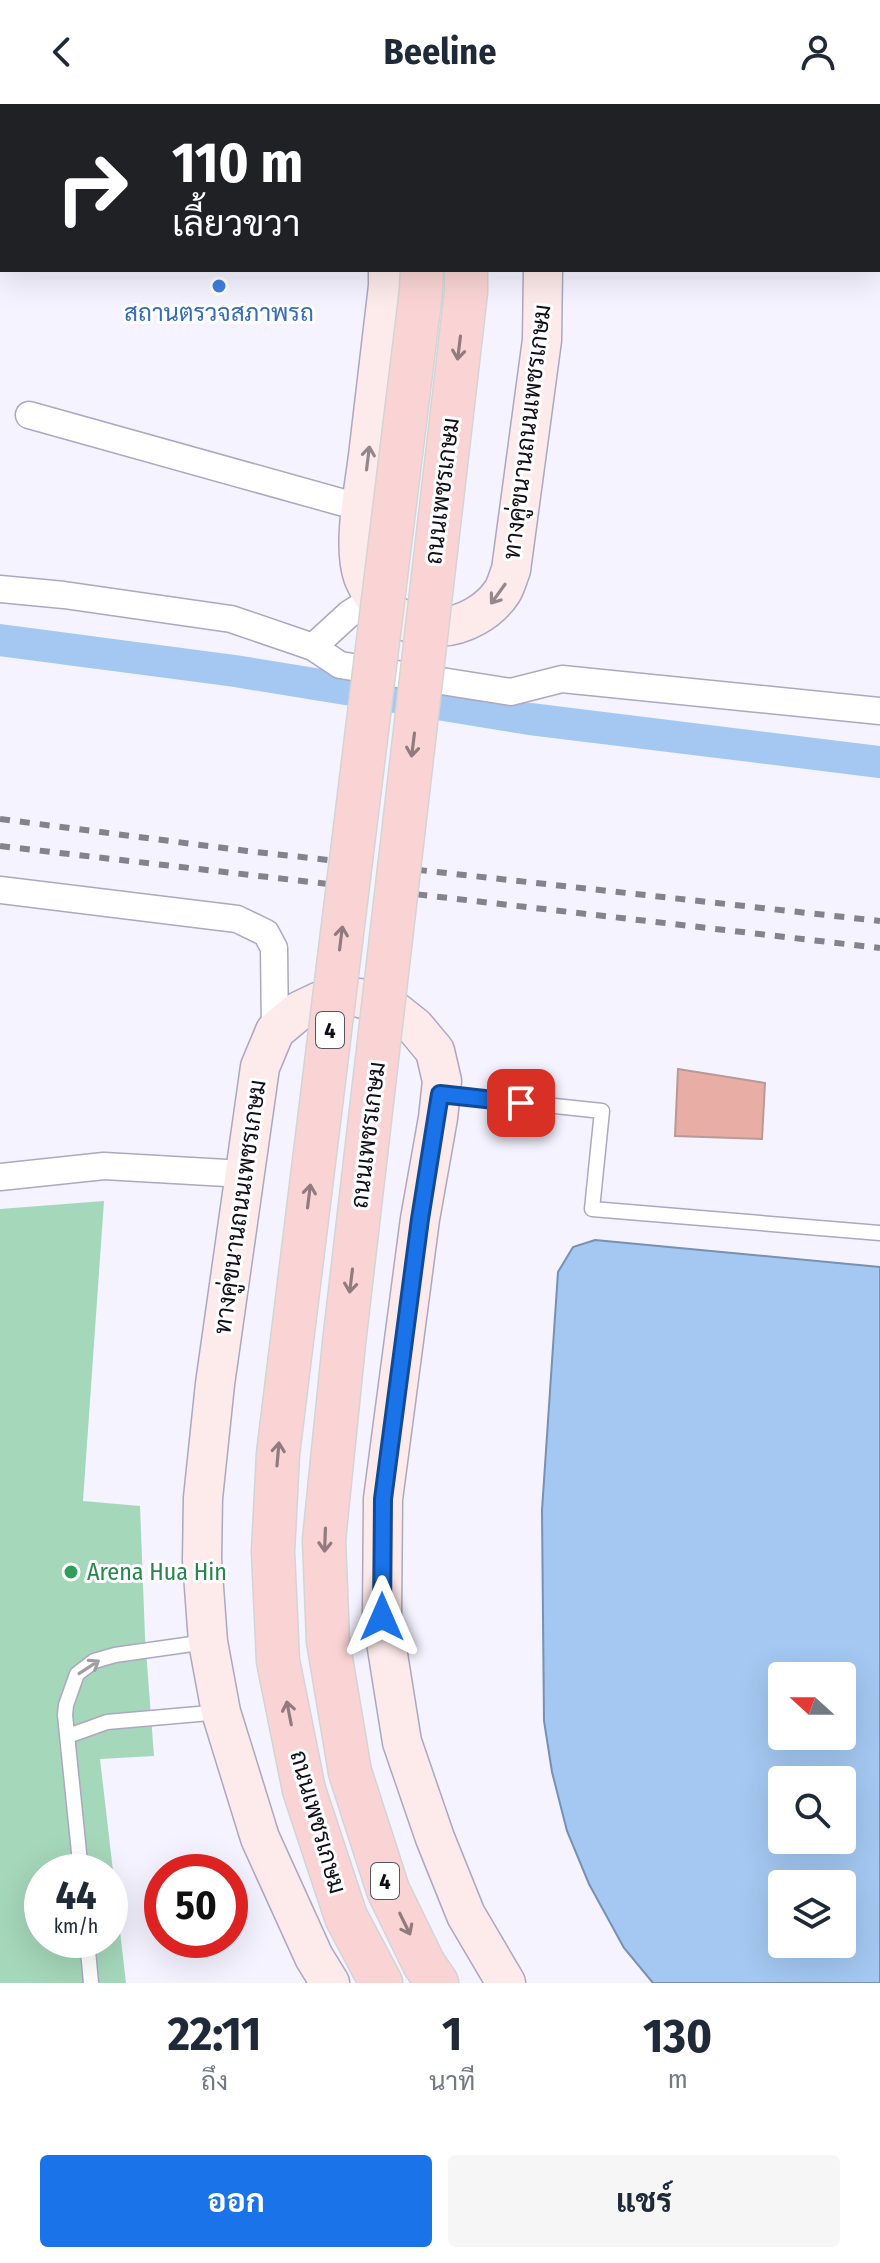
<!DOCTYPE html>
<html lang="th">
<head>
<meta charset="utf-8">
<style>
	body { margin:0; font-family:"Fira Sans Condensed",Sarabun,sans-serif; background:#f6f6f7; color:#1f2937; height:100vh; display:flex; flex-direction:column; font-size:30px; white-space:nowrap }
	* { box-sizing:border-box; margin:0 }
	p { font-size:26px; color:#747a83 }
	.icon { flex:none; width:44px; height:44px; fill:none; stroke:currentColor; stroke-width:2; stroke-linecap:round; stroke-linejoin:round }
	.map { position:relative; height:1879px; overflow:hidden }
	.sheet { display:flex; flex-direction:column; background:#fff; flex:1 }
	.sheet>* { flex:none }
	.guide { position:absolute; left:0px; top:0px; width:880px; height:168px; box-shadow:0 8px 32px #0002; background:#202124; color:#fff; overflow:hidden }
	.needle { width:52px; rotate:291deg }
	.buttons { position:absolute; left:768px; top:1558px; display:grid; gap:16px }
	.buttons a { display:grid; place-items:center; width:88px; height:88px; border-radius:8px; background:#fff; box-shadow:0 8px 32px #0002; font-size:40px }
	.speed { position:absolute; left:24px; top:1750px; display:flex; gap:16px; font-size:40px; font-weight:700; text-align:center }
	.speed>* { display:grid; place-content:center; width:104px; height:104px; border-radius:50%; background:#fff; box-shadow:0 8px 32px #0002; line-height:1 }
	.speed small { font-size:20px; font-weight:400 }
	.speed .limit { border:12px solid #d22; background:#fff; color:#111 }
	.pin { position:absolute; display:grid; place-items:center; width:68px; height:68px; color:#fff; margin:-34px; border-radius:16px; box-shadow:0 4px 12px #0006 }
	.me { position:absolute; width:88px; margin:-44px; rotate:0deg; stroke-linejoin:round; filter:drop-shadow(0 0 6px #0008) }
	.turn { display:flex; align-items:center; gap:28px; height:168px; padding:0 40px; font-size:36px }
	.turn .icon { width:104px; height:104px; stroke-width:2.5 }
	.turn b { display:block; font-size:56px; line-height:68px }
	.eta { display:flex; justify-content:space-evenly; align-items:center; height:136px; text-align:center }
	.eta b { font-size:48px; font-weight:700; line-height:56px }
	.button { display:flex; gap:16px; margin-top:auto; padding:16px 40px }
	.button a { flex:1; height:92px; border-radius:8px; background:#1a73e8; color:#fff; font-size:32px; font-weight:700; line-height:92px; text-align:center }
	.button a+a { background:#f6f6f7; color:#1f2937 }
	header { display:flex; justify-content:space-between; align-items:center; height:104px; padding:0 40px; background:#fff; font-size:36px; font-weight:700 }
	.map>svg:first-child { display:block }
	.green { fill:#a5d7ba; fill-rule:evenodd }
	.water { fill:#a4c8f2; stroke:#7890b1; stroke-width:2; fill-rule:evenodd }
	.lines { fill:none; stroke-linecap:round; stroke-linejoin:round }
	.canal { stroke:#a4c8f2; stroke-width:32 }
	.building { fill:#e8aea5; stroke:#b99994; stroke-width:2 }
	.lane-casing { stroke:#aca7c2; stroke-width:17 }
	.street-casing { stroke:#aca7c2; stroke-width:29 }
	.secondary-casing { stroke:#aca7c2; stroke-width:41 }
	.primary-casing { stroke:#d4d4d5; stroke-width:45 }
	.lane { stroke:#fff; stroke-width:14 }
	.street { stroke:#fff; stroke-width:26 }
	.secondary { stroke:#fdeaea; stroke-width:38 }
	.primary { stroke:#fad4d4; stroke-width:42 }
	.rail { stroke:#84828d; stroke-width:6; stroke-dasharray:10 10; stroke-linecap:butt }
	.primary-bridge-casing { stroke:#d4d4d5; stroke-width:45; stroke-linecap:butt }
	.primary-bridge { stroke:#fad4d4; stroke-width:42 }
	.oneway { stroke:#917b7f }
	.oneway2 { stroke:#92878c }
	.oneway3 { stroke:#9f9fa3 }
	.route-casing { stroke:#114b97; stroke-width:20 }
	.route { stroke:#1a73e8; stroke-width:14 }
	.shop-dot { fill:#3f7fe0; stroke:#fff; stroke-width:3 }
	.leisure-dot { fill:#2e9e5b; stroke:#fff; stroke-width:3 }
	.labels { text-anchor:middle; dominant-baseline:central; stroke-width:6; stroke-linejoin:round; paint-order:stroke }
	.shield { fill:#fff; stroke:#58565d; stroke-width:2 }
	.shield-label { font-size:22px; font-weight:bold; fill:#100e18 }
	.shop-label { font-size:24px; fill:#366cbe; stroke:#fff }
	.street-label { font-size:24px; fill:#100e18; stroke:#fff }
	.leisure-label { font-size:24px; fill:#27864d; stroke:#fff; text-anchor:start }
</style>
</head>
<body>
<header><svg class="icon" aria-label="back" viewBox="0 0 24 24"><path d="M15 5l-7 7 7 7"/></svg>Beeline<svg class="icon" aria-label="person" viewBox="0 0 24 24"><circle cx="12" cy="8" r="4"/><path d="M4 21q1-7 8-7t8 7"/></svg></header>
<div class="map">
<svg width="880" height="1879" viewBox="0 0 880 1879">
	<rect width="100%" height="100%" fill="#f5f3ff"/>
	<path class="green" d="M 104,1097 L 83,1397 L 140,1402 L 145,1533 L 154,1652 L 100,1655 L 126,1879 L 0,1879 L 0,1105 ZM 42,1768 L 110,1768 L 110,1836 L 42,1836 Z"/>
	<path class="water" d="M 595,1136 L 880,1163 L 880,1879 L 653,1879 L 624,1844 L 589,1780 L 567,1727 L 552,1668 L 544,1617 L 542,1406 L 558,1168 L 573,1143 ZM 782,1572 L 842,1572 L 842,1632 L 782,1632 ZM 782,1676 L 842,1676 L 842,1736 L 782,1736 ZM 782,1780 L 842,1780 L 842,1840 L 782,1840 Z"/>
	<g class="lines">
		<polyline class="canal" points="0,536 235,567 530,615 880,658"/>
	</g>
	<polygon class="building" points="678,965 765,979 762,1035 675,1032"/>
	<g class="lines">
		<defs>
			<g id="lane">
				<polyline points="441,990 602,1007 592,1105 880,1129"/>
				<polyline points="68,1632 107,1618 221,1608"/>
				<polyline points="81,1768 65,1611 66,1601 77,1570 94,1557 115,1551 206,1538"/>
				<polyline points="87,1836 91,1879"/>
			</g>
			<g id="street">
				<polyline points="29,311 362,404"/>
				<polyline points="0,485 64,491 231,515 313,543 340,561 511,588 562,575 880,607"/>
				<polyline points="313,543 349,510 374,494"/>
				<polyline points="0,786 237,815 266,829 274,844 275,927"/>
				<polyline points="0,1073 104,1062 244,1070"/>
			</g>
			<g id="secondary">
				<polyline points="382,0 382,2"/>
				<polyline points="534,0 534,2"/>
				<path d="M 388,166 L 388,182 C 381,238 375,295 368,352 C 364,385 352,442 363,473 C 375,503 407,526 440,523 C 463,522 489,508 502,488 C 506,482 508,473 511,466 L 542,236 L 543,166"/>
				<polyline points="330,1879 314,1853 260,1734 221,1608 208,1538 202,1456 203,1394 215,1280 260,963 275,927 299,907 320,897 343,892 360,894 391,904 415,923 435,947 442,977 438,1014 420,1115 383,1395 382,1513 402,1638 435,1734 466,1811 506,1879"/>
			</g>
			<g id="primary">
				<polyline points="419,0 419,2"/>
				<polyline points="461,0 461,2"/>
				<polyline points="350,1668 388,1786 424,1860 437,1879"/>
				<polyline points="304,1686 346,1813 381,1879"/>
			</g>
		</defs>
		<use href="#lane" class="lane-casing"/>
		<use href="#street" class="street-casing"/>
		<use href="#secondary" class="secondary-casing"/>
		<use href="#primary" class="primary-casing"/>
		<use href="#lane" class="lane"/>
		<use href="#street" class="street"/>
		<use href="#secondary" class="secondary"/>
		<use href="#primary" class="primary"/>
		<g class="rail">
			<polyline points="0,715 247,747 880,817"/>
			<polyline points="0,742 880,844"/>
		</g>
		<defs>
			<g id="primary-bridge">
				<polyline points="350,1668 328,1537 324,1436 344,1239 466,188 466,166"/>
				<polyline points="304,1686 278,1557 273,1448 278,1350 421,187 422,166"/>
			</g>
		</defs>
		<use href="#primary-bridge" class="primary-bridge-casing"/>
		<use href="#primary-bridge" class="primary-bridge"/>
	</g>
	<defs><path id="oneway-shaft" d="M-6 0H5M1.5-3L5.5 0L1.5 3" fill="none" stroke-width="1.6" stroke-linecap="round" stroke-linejoin="round" transform="scale(2)"/></defs>
	<g class="oneway">
		<use href="#oneway-shaft" transform="translate(459 244) rotate(97)"/>
		<use href="#oneway-shaft" transform="translate(413 641) rotate(97)"/>
		<use href="#oneway-shaft" transform="translate(341 834) rotate(-83)"/>
		<use href="#oneway-shaft" transform="translate(309 1092) rotate(-83)"/>
		<use href="#oneway-shaft" transform="translate(351 1177) rotate(97)"/>
		<use href="#oneway-shaft" transform="translate(278 1350) rotate(-85)"/>
		<use href="#oneway-shaft" transform="translate(325 1436) rotate(92)"/>
		<use href="#oneway-shaft" transform="translate(289 1609) rotate(-101)"/>
		<use href="#oneway-shaft" transform="translate(405 1820) rotate(64)"/>
	</g>
	<g class="oneway2">
		<use href="#oneway-shaft" transform="translate(368 354) rotate(-83)"/>
		<use href="#oneway-shaft" transform="translate(498 490) rotate(126)"/>
	</g>
	<use class="oneway3" href="#oneway-shaft" transform="translate(89 1563) rotate(-33)"/>
	<g class="lines">
		<defs>
			<polyline id="route" points="382,1513 383,1395 420,1115 440,990 521,999"/>
		</defs>
		<use href="#route" class="route-casing"/>
		<use href="#route" class="route"/>
	</g>
	<circle class="shop-dot" cx="219" cy="182" r="8"/>
	<circle class="leisure-dot" cx="71" cy="1468" r="8"/>
	<g class="labels">
		<g class="shield">
			<rect x="316" y="908" width="28" height="36" rx="6"/>
			<rect x="371" y="1759" width="28" height="36" rx="6"/>
		</g>
		<g class="shield-label">
			<text x="330" y="926">4</text>
			<text x="385" y="1777">4</text>
		</g>
		<g class="shop-label">
			<text x="219" y="209">สถานตรวจสภาพรถ</text>
		</g>
		<g class="street-label">
			<text transform="translate(527 328) rotate(-83)">ทางคู่ขนานถนนเพชรเกษม</text>
			<text transform="translate(442 387) rotate(-83)">ถนนเพชรเกษม</text>
			<text transform="translate(368 1031) rotate(-83)">ถนนเพชรเกษม</text>
			<text transform="translate(240 1103) rotate(-82)">ทางคู่ขนานถนนเพชรเกษม</text>
			<text transform="translate(318 1718) rotate(74)">ถนนเพชรเกษม</text>
		</g>
		<g class="leisure-label">
			<text x="87" y="1468">Arena Hua Hin</text>
		</g>
	</g>
</svg>
<div class="buttons">
<a><svg class="needle" viewBox="-14 -14 28 28"><path d="M0-13l5 13h-10z" fill="#e53935"/><path d="M0 13l5-13h-10z" fill="#747a83"/></svg></a>
<a><svg class="icon" aria-label="search" viewBox="0 0 24 24"><circle cx="10" cy="10" r="6"/><path d="M15 15l6 6"/></svg></a>
<a><svg class="icon" aria-label="layers" viewBox="0 0 24 24"><path d="M12 4l9 5-9 5-9-5zM3 14l9 5 9-5"/></svg></a>
</div>
<div class="speed"><div>44<small>km/h</small></div><div class="limit">50</div></div>
<div class="pin" style="left:521px;top:999px;background:#d93025"><svg class="icon" aria-label="arrive" viewBox="0 0 24 24"><path d="M6 21V4h12l-3 4 3 4H6"/></svg></div>
<svg class="me" style="left:382px;top:1513px" viewBox="-20 -20 40 40"><path d="M0-17L14 15 0 8-14 15z" fill="#1a73e8" stroke="#fff" stroke-width="4"/></svg>
<div class="guide">
<div class="turn"><svg class="icon" aria-label="right" viewBox="0 0 24 24"><path d="M7 20v-9h11M14 6l5 5-5 5"/></svg><div><b>110 m</b>เลี้ยวขวา</div></div>
</div>
</div>
<section class="sheet">
<div class="eta">
<div><b>22:11</b><p>ถึง</p></div>
<div><b>1</b><p>นาที</p></div>
<div><b>130</b><p>m</p></div>
</div>
<div class="button"><a>ออก</a><a>แชร์</a></div>
</section>
</body>
</html>
